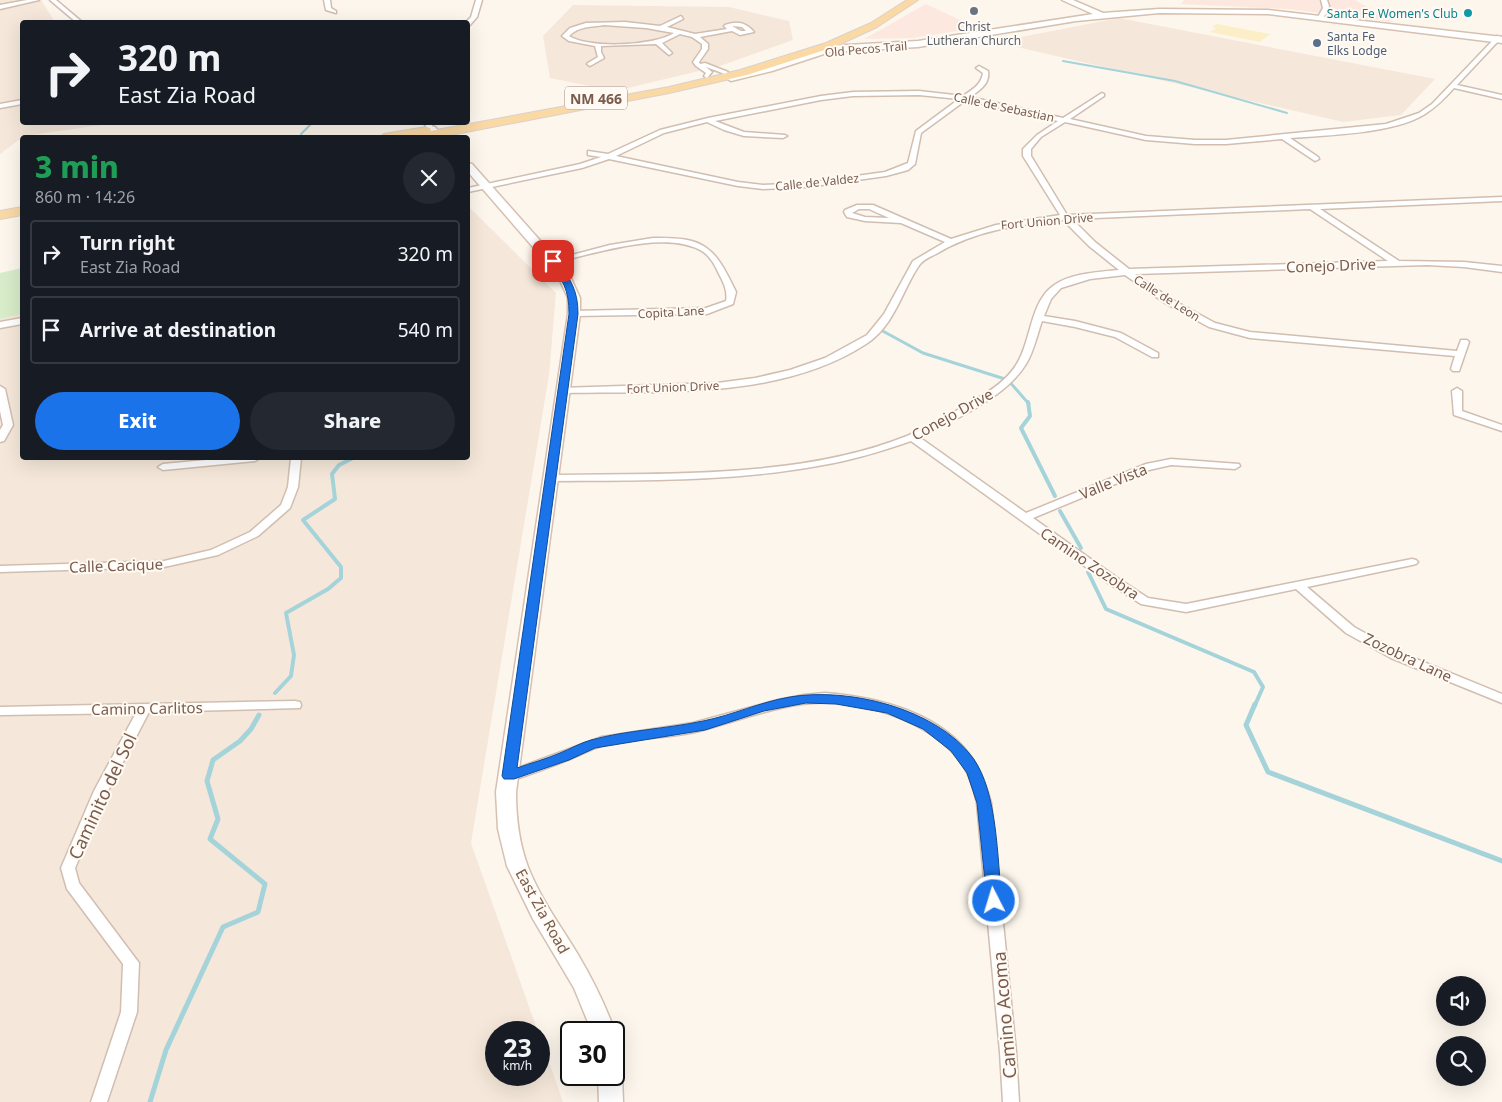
<!DOCTYPE html>
<html lang="en">
<head>
<meta charset="utf-8">
<style>
	body { margin:0; font-family:"Noto Sans",sans-serif; background:#242831; color:#f1f3f6; height:100vh; display:flex; flex-direction:column; font-size:19px; white-space:nowrap }
	* { box-sizing:border-box; margin:0 }
	p { font-size:16px; color:#9ea1a6 }
	.icon { flex:none; width:28px; height:28px; fill:none; stroke:currentColor; stroke-width:2; stroke-linecap:round; stroke-linejoin:round }
	.map { position:relative; flex:1; overflow:hidden }
	.sheet { position:absolute; left:20px; top:135px; width:450px; height:325px; display:flex; flex-direction:column; background:#171b24; border-radius:5px; box-shadow:0 5px 20px #0002 }
	.sheet>* { flex:none }
	.guide { position:absolute; left:20px; top:20px; width:450px; height:105px; border-radius:5px; box-shadow:0 5px 20px #0002; background:#171b24; color:#f1f3f6; overflow:hidden }
	.buttons { position:absolute; left:1436px; top:976px; display:grid; gap:10px }
	.buttons a { display:grid; place-items:center; width:50px; height:50px; border-radius:50%; background:#171b24; box-shadow:0 5px 20px #0002; font-size:25px }
	.speed { position:absolute; left:485px; top:1021px; display:flex; gap:10px; font-size:25px; font-weight:700; text-align:center }
	.speed>* { display:grid; place-content:center; width:65px; height:65px; border-radius:50%; background:#171b24; box-shadow:0 5px 20px #0002; line-height:1 }
	.speed small { font-size:12px; font-weight:400 }
	.speed .limit { border:2px solid #111; border-radius:8px; background:#fff; color:#111 }
	.pin { position:absolute; display:grid; place-items:center; width:42px; height:42px; color:#fff; margin:-21px; border-radius:10px; box-shadow:0 2px 8px #0006 }
	.me { position:absolute; width:55px; margin:-28px; rotate:355deg; stroke-linejoin:round; filter:drop-shadow(0 0 4px #0008) }
	.turn { display:flex; align-items:center; gap:18px; height:105px; padding:0 15px; font-size:22px }
	.turn .icon { width:65px; height:65px; stroke-width:2.5 }
	.turn b { display:block; font-size:35px; line-height:42px }
	.round { display:grid; place-items:center; flex:none; width:52px; height:52px; border-radius:26px; background:#242831 }
	.head { display:flex; align-items:center; justify-content:space-between; height:85px; padding:0 15px }
	h1 { font-size:30px; font-weight:800; line-height:38px; color:#1e9e55 }
	.primary-button { display:flex; gap:10px; margin-top:auto; padding:10px 15px }
	.primary-button a { flex:1; height:58px; border-radius:30px; background:#1a73e8; color:#fff; font-size:20px; font-weight:800; line-height:58px; text-align:center }
	.primary-button a+a { background:#242831; color:#f1f3f6 }
	ul { padding:0; list-style:none }
	li { display:flex; align-items:center; gap:15px; height:68px; margin:0 10px 8px; padding:0 5px; border:2px solid #363941; border-radius:5px }
	li div { flex:1 }
	li b { display:block; font-size:19px }
	li em { font-style:normal }
	.map>svg:first-child { display:block }
	.residential { fill:#f5e8da }
	.commercial { fill:#fde8e0 }
	.green { fill:#d8ecc9 }
	.sand { fill:#fcefc7 }
	.lines { fill:none; stroke-linecap:round; stroke-linejoin:round }
	.stream-far3 { stroke:#a5d3da; stroke-width:2 }
	.stream-far2 { stroke:#a5d3da; stroke-width:3 }
	.stream-far1 { stroke:#a5d3da; stroke-width:4 }
	.stream { stroke:#a5d3da; stroke-width:5 }
	.street-casing { stroke:#d1beb0; stroke-width:3 }
	.secondary-casing { stroke:#d6c0b0; stroke-width:3 }
	.primary-casing { stroke:#dad1cd; stroke-width:2 }
	.street { fill:#fff; fill-rule:evenodd }
	.secondary { fill:#fff; fill-rule:evenodd }
	.primary { fill:#fbd9a5; fill-rule:evenodd }
	.route { fill:#1a73e8; stroke:#114b97 }
	.worship-dot { fill:#6b7280; stroke:#fffaf3; stroke-width:2 }
	.culture-dot { fill:#0f9aa8; stroke:#fffaf3; stroke-width:2 }
	.service-dot { fill:#5c6f8a; stroke:#fffaf3; stroke-width:2 }
	.labels { text-anchor:middle; dominant-baseline:central; stroke-width:4; stroke-linejoin:round; paint-order:stroke }
	.far-culture-label { font-size:12px; fill:#0d838f; stroke:#fffaf3; text-anchor:end }
	.far-worship-label { font-size:12px; fill:#5b616d; stroke:#fffaf3 }
	.far-service-label { font-size:12px; fill:#4e5e75; stroke:#fffaf3; text-anchor:start }
	.far-street-label { font-size:12px; fill:#7a5c4d; stroke:#fffaf3 }
	.shield { fill:#fffaf3; stroke:#a28b7f; stroke-width:1 }
	.shield-label { font-size:14px; font-weight:bold; fill:#7a5c4d }
	.street-label { font-size:15px; fill:#7a5c4d; stroke:#fffaf3 }
	.near-street-label { font-size:18px; fill:#7a5c4d; stroke:#fffaf3 }
</style>
</head>
<body>
<div class="map">
<svg width="1502" height="1102" viewBox="0 0 1502 1102">
	<rect width="100%" height="100%" fill="#fdf6ec"/>
	<g class="residential">
		<polygon points="0,0 41,0 55,22 22,22 22,122 115,123 24,136 0,154"/>
		<polygon points="573,5 729,7 789,21 793,40 720,66 615,91 550,78 543,36"/>
		<polygon points="1119,18 1435,79 1401,115 1343,122 995,42"/>
		<polygon points="468,206 556,293 549,375 471,843 538,1032 496,1032 496,1075 539,1075 539,1033 563,1102 0,1102 0,319 22,314 22,458 468,458"/>
	</g>
	<g class="commercial">
		<polygon points="1184,0 1355,0 1394,22 1288,9 1181,4"/>
		<polygon points="926,4 977,28 912,38 864,39"/>
	</g>
	<polygon class="green" points="22,268 22,314 0,319 0,273"/>
	<polygon class="sand" points="1217,24 1270,34 1260,42 1210,32 1216,28 1212,27"/>
	<g class="lines">
		<g class="stream-far3">
			<polyline points="1063,61 1175,81 1287,113"/>
			<polyline points="302,138 301,134 313,122"/>
		</g>
		<polyline class="stream-far2" points="879,329 923,353 1008,380 1029,404"/>
		<g class="stream-far1">
			<polyline points="1028,402 1030,416 1021,428 1055,496"/>
			<polyline points="1060,511 1081,548"/>
			<polyline points="1088,572 1106,609 1254,672 1263,687 1255,705"/>
			<polyline points="275,693 291,676 294,655 286,613 328,589 341,578 341,567 303,520 335,499 332,474 339,465 353,458"/>
		</g>
		<g class="stream">
			<polyline points="1255,704 1246,725 1268,772 1502,861"/>
			<polyline points="150,1102 166,1050 223,927 258,912 265,884 210,839 218,819 207,781 213,760 240,741 251,729 259,715"/>
		</g>
		<defs>
			<g id="street">
				<polygon points="27,0 39,0 0,9 0,5"/>
				<polygon points="50,0 56,0 82,22 76,22"/>
				<polygon points="324,0 330,0 331,8 336,11 336,13 326,10"/>
				<polygon points="476,0 482,0 477,17 470,25 468,26 466,22 471,17"/>
				<polygon points="1321,0 1327,0 1329,6 1327,13 1321,19 1318,17 1323,8"/>
				<path d="M 681,16 L 683,19 L 667,27 L 695,34 L 727,29 L 724,26 L 725,25 C 738,21 745,22 754,32 L 740,35 L 732,31 L 700,37 L 708,44 L 708,49 L 699,62 L 700,64 L 705,63 L 728,72 L 725,74 L 706,67 L 712,72 L 707,78 L 704,76 L 706,73 L 696,66 L 693,62 L 702,49 L 702,44 L 692,37 L 680,34 L 662,43 L 672,53 L 669,55 L 656,44 L 601,46 L 601,52 L 604,58 L 590,66 L 587,64 L 588,63 L 598,57 L 595,46 L 569,41 L 562,36 L 570,28 L 586,23 L 625,22 L 660,26 ZM 604,25 L 646,28 L 674,33 C 654,46 589,49 569,36 C 579,26 591,27 604,25 ZM 732,26 L 742,27 L 746,31 L 741,31 Z"/>
				<path d="M 1497,36 L 1502,37 L 1457,85 L 1502,95 L 1502,99 L 1454,88 C 1445,98 1436,107 1425,114 C 1393,134 1328,135 1290,138 L 1318,157 L 1319,159 L 1315,161 L 1282,139 L 1226,144 L 1195,144 L 1146,140 L 1065,122 L 1041,137 L 1031,149 L 1031,156 L 1067,215 L 1502,197 L 1502,201 L 1320,209 L 1399,261 L 1464,262 L 1502,266 L 1502,272 L 1464,267 L 1427,265 L 1135,274 L 1171,299 L 1215,323 L 1250,332 L 1457,351 L 1461,340 L 1467,340 L 1469,342 L 1459,371 L 1453,371 L 1451,369 L 1455,356 L 1250,338 L 1209,327 L 1165,303 L 1125,275 L 1090,279 L 1061,288 L 1051,299 L 1044,316 L 1075,321 L 1121,333 L 1158,353 L 1158,357 L 1152,357 L 1115,337 L 1075,327 L 1042,321 C 1037,335 1034,351 1026,364 C 1006,397 953,421 919,437 L 1026,513 L 1146,464 L 1171,459 L 1239,464 L 1240,466 L 1235,469 L 1171,465 L 1149,470 L 1033,518 L 1116,577 L 1148,598 L 1186,604 L 1412,559 L 1416,560 L 1418,562 L 1416,564 L 1412,565 L 1307,587 L 1354,627 L 1399,652 L 1502,694 L 1502,703 L 1391,658 L 1346,633 L 1296,589 L 1186,612 L 1141,604 L 1108,583 L 911,441 C 882,451 853,460 823,465 C 734,482 642,480 551,481 L 546,478 L 551,475 C 665,473 800,479 907,436 C 928,427 955,412 974,400 C 991,391 1010,378 1019,360 C 1031,338 1031,302 1053,286 C 1070,273 1099,272 1119,270 L 1089,246 L 1063,220 C 1018,225 976,230 936,254 C 930,257 922,260 918,267 C 901,293 894,326 866,344 C 780,400 661,391 563,393 L 558,390 L 560,388 L 717,383 L 755,378 L 790,370 L 825,358 L 867,335 L 884,314 L 913,261 L 945,242 L 901,223 L 865,221 L 847,217 L 844,212 L 845,210 L 857,205 L 873,205 L 951,239 L 996,225 L 1060,215 L 1023,156 L 1023,149 L 1037,135 L 1058,121 L 966,100 L 921,133 L 915,164 L 908,170 L 886,176 L 807,187 L 763,189 L 738,186 L 609,159 L 582,168 L 468,192 L 468,188 L 580,164 L 601,157 L 588,155 L 588,151 L 608,154 L 660,130 L 708,118 L 821,96 L 853,92 L 919,91 L 963,96 C 973,89 981,85 983,73 L 976,68 L 979,66 L 988,71 C 990,84 980,90 970,97 L 1063,118 L 1102,93 L 1104,94 L 1104,96 L 1070,119 L 1146,136 L 1195,140 L 1226,140 L 1386,124 L 1419,113 L 1432,104 ZM 919,95 L 959,99 L 916,131 L 908,163 L 885,172 L 807,183 L 763,185 L 738,182 L 616,156 L 664,133 L 707,122 L 724,130 L 744,136 L 783,138 L 787,136 L 785,135 L 744,132 L 715,121 L 821,100 L 853,96 ZM 859,209 L 869,209 L 889,218 L 865,217 L 852,213 ZM 1310,209 L 1388,261 L 1129,269 L 1095,242 L 1072,219 Z"/>
				<polygon points="22,100 22,104 0,108 0,104"/>
				<polygon points="423,122 430,122 434,129 429,130"/>
				<path d="M 653,238 C 705,237 714,246 736,292 L 733,304 L 707,314 L 571,316 L 570,314 L 574,311 L 706,308 L 726,301 C 728,290 723,282 718,272 C 715,265 710,256 702,251 C 665,229 593,254 553,263 L 549,261 L 610,245 Z"/>
				<polygon points="22,318 22,324 0,328 0,322"/>
				<polygon points="0,386 5,389 13,425 4,441 0,442 0,430 3,425 0,411"/>
				<polygon points="1457,388 1462,391 1462,411 1502,425 1502,431 1454,415 1452,391"/>
				<polygon points="228,458 260,458 255,461 163,470 158,467 163,464"/>
				<polygon points="291,458 301,458 298,487 290,508 258,536 218,555 164,567 0,572 0,566 164,561 211,550 250,532 281,505 288,487"/>
				<path d="M 825,693 C 878,697 943,713 974,761 C 982,774 987,788 991,803 L 1016,1052 L 1019,1102 L 1003,1102 L 1000,1052 L 977,803 C 974,791 971,778 964,767 C 934,720 855,696 802,704 C 765,709 731,723 695,732 C 665,739 632,737 601,746 C 591,749 580,755 570,759 C 550,767 530,775 509,781 L 504,779 L 502,776 L 504,773 L 602,737 L 693,723 L 778,700 L 804,695 Z"/>
				<polygon points="295,701 300,702 301,705 300,708 149,712 108,791 75,868 79,883 139,963 137,1012 107,1102 91,1102 121,1012 123,964 67,889 61,868 94,791 136,713 0,715 0,707"/>
			</g>
			<g id="secondary">
				<polygon points="1062,0 1073,0 1103,13 1159,9 1268,10 1502,37 1502,43 1268,14 1159,13 1076,21 918,47 830,52 772,71 731,81 726,78 829,46 918,41 1093,14"/>
				<polygon points="431,126 435,127 445,138 434,138 426,129"/>
				<path d="M 468,163 L 472,164 L 568,272 L 580,298 L 580,314 L 516,792 C 516,818 519,843 528,867 C 540,898 560,925 577,953 C 592,978 605,1004 615,1032 L 614,1034 L 592,1032 L 574,988 L 533,919 L 507,866 L 498,829 L 496,792 L 568,314 L 568,298 L 558,276 L 468,172 Z"/>
				<polygon points="614,1066 618,1067 622,1075 623,1102 599,1102 598,1075 614,1075"/>
			</g>
			<g id="primary">
				<polygon points="907,0 918,0 877,27 834,47 747,75 669,93 435,138 378,138 384,134 426,127 430,128 431,131 669,87 740,70 826,43 871,23"/>
				<polygon points="22,207 22,215 0,219 0,211"/>
			</g>
		</defs>
		<use href="#street" class="street-casing"/>
		<use href="#secondary" class="secondary-casing"/>
		<use href="#primary" class="primary-casing"/>
		<use href="#street" class="street"/>
		<use href="#secondary" class="secondary"/>
		<use href="#primary" class="primary"/>
	</g>
	<path class="route" d="M 550,259 L 556,259 C 570,279 578,289 578,314 L 517,768 C 531,763 546,759 560,753 C 570,749 580,743 591,740 C 627,730 666,729 703,721 C 733,715 760,702 790,697 C 848,687 936,708 973,758 C 998,793 997,859 1002,901 L 999,905 L 994,907 L 989,905 L 987,901 L 977,803 L 967,773 L 951,751 L 923,729 L 887,713 L 836,704 L 806,703 L 790,706 L 764,711 L 705,730 L 595,748 L 569,760 L 514,779 L 504,779 L 502,776 L 569,314 C 569,289 563,281 549,261 Z"/>
	<circle class="worship-dot" cx="974" cy="11" r="5"/>
	<circle class="culture-dot" cx="1468" cy="13" r="5"/>
	<circle class="service-dot" cx="1317" cy="43" r="5"/>
	<g class="labels">
		<g class="far-culture-label">
			<text x="1458" y="13">Santa Fe Women's Club</text>
		</g>
		<g class="far-worship-label">
			<text x="974" y="26">Christ<tspan x="974" dy="14">Lutheran Church</tspan></text>
		</g>
		<g class="far-service-label">
			<text x="1327" y="36">Santa Fe<tspan x="1327" dy="14">Elks Lodge</tspan></text>
		</g>
		<g class="far-street-label">
			<text transform="translate(866 49) rotate(-5)">Old Pecos Trail</text>
			<text transform="translate(1004 107) rotate(12)">Calle de Sebastian</text>
			<text transform="translate(817 182) rotate(-6)">Calle de Valdez</text>
			<text transform="translate(1047 221) rotate(-5)">Fort Union Drive</text>
			<text transform="translate(1167 298) rotate(32)">Calle de Leon</text>
			<text transform="translate(671 312) rotate(-3)">Copita Lane</text>
			<text transform="translate(673 387) rotate(-2)">Fort Union Drive</text>
		</g>
		<rect class="shield" x="565" y="86.5" width="62" height="23" rx="4"/>
		<g class="shield-label">
			<text x="596" y="98">NM 466</text>
		</g>
		<g class="street-label">
			<text transform="translate(1331 265) rotate(-2)">Conejo Drive</text>
			<text transform="translate(952 414) rotate(-29)">Conejo Drive</text>
			<text transform="translate(1113 481) rotate(-22)">Valle Vista</text>
			<text transform="translate(1090 563) rotate(34)">Camino Zozobra</text>
			<text transform="translate(116 565) rotate(-2)">Calle Cacique</text>
			<text transform="translate(1408 657) rotate(25)">Zozobra Lane</text>
			<text transform="translate(147 708) rotate(-1)">Camino Carlitos</text>
			<text transform="translate(543 911) rotate(61)">East Zia Road</text>
		</g>
		<g class="near-street-label">
			<text transform="translate(102 796) rotate(-65)">Caminito del Sol</text>
			<text transform="translate(1004 1015) rotate(-95)">Camino Acoma</text>
		</g>
	</g>
</svg>
<div class="buttons">
<a><svg class="icon" aria-label="sound" viewBox="0 0 24 24"><path d="M4 9h4l5-4v14l-5-4H4zM17 9q2 3 0 6"/></svg></a>
<a><svg class="icon" aria-label="search" viewBox="0 0 24 24"><circle cx="10" cy="10" r="6"/><path d="M15 15l6 6"/></svg></a>
</div>
<div class="speed"><div>23<small>km/h</small></div><div class="limit">30</div></div>
<div class="pin" style="left:553px;top:261px;background:#d93025"><svg class="icon" aria-label="arrive" viewBox="0 0 24 24"><path d="M6 21V4h12l-3 4 3 4H6"/></svg></div>
<svg class="me" style="left:994px;top:901px" viewBox="-20 -20 40 40"><circle r="17" fill="#1a73e8" stroke="#fff" stroke-width="3"/><path d="M0-11L8 9 0 5-8 9z" fill="#fff"/></svg>
<div class="guide">
<div class="turn"><svg class="icon" aria-label="right" viewBox="0 0 24 24"><path d="M7 20v-9h11M14 6l5 5-5 5"/></svg><div><b>320 m</b>East Zia Road</div></div>
</div>
<section class="sheet">
<div class="head"><div><h1>3 min</h1><p>860 m · 14:26</p></div><a class="round"><svg class="icon" aria-label="close" viewBox="0 0 24 24"><path d="M6 6l12 12M18 6L6 18"/></svg></a></div>
<ul>
<li><svg class="icon" aria-label="right" viewBox="0 0 24 24"><path d="M7 20v-9h11M14 6l5 5-5 5"/></svg><div><b>Turn right</b><p>East Zia Road</p></div><em>320 m</em></li>
<li><svg class="icon" aria-label="arrive" viewBox="0 0 24 24"><path d="M6 21V4h12l-3 4 3 4H6"/></svg><div><b>Arrive at destination</b></div><em>540 m</em></li>
</ul>
<div class="primary-button"><a>Exit</a><a>Share</a></div>
</section>
</div>
</body>
</html>
